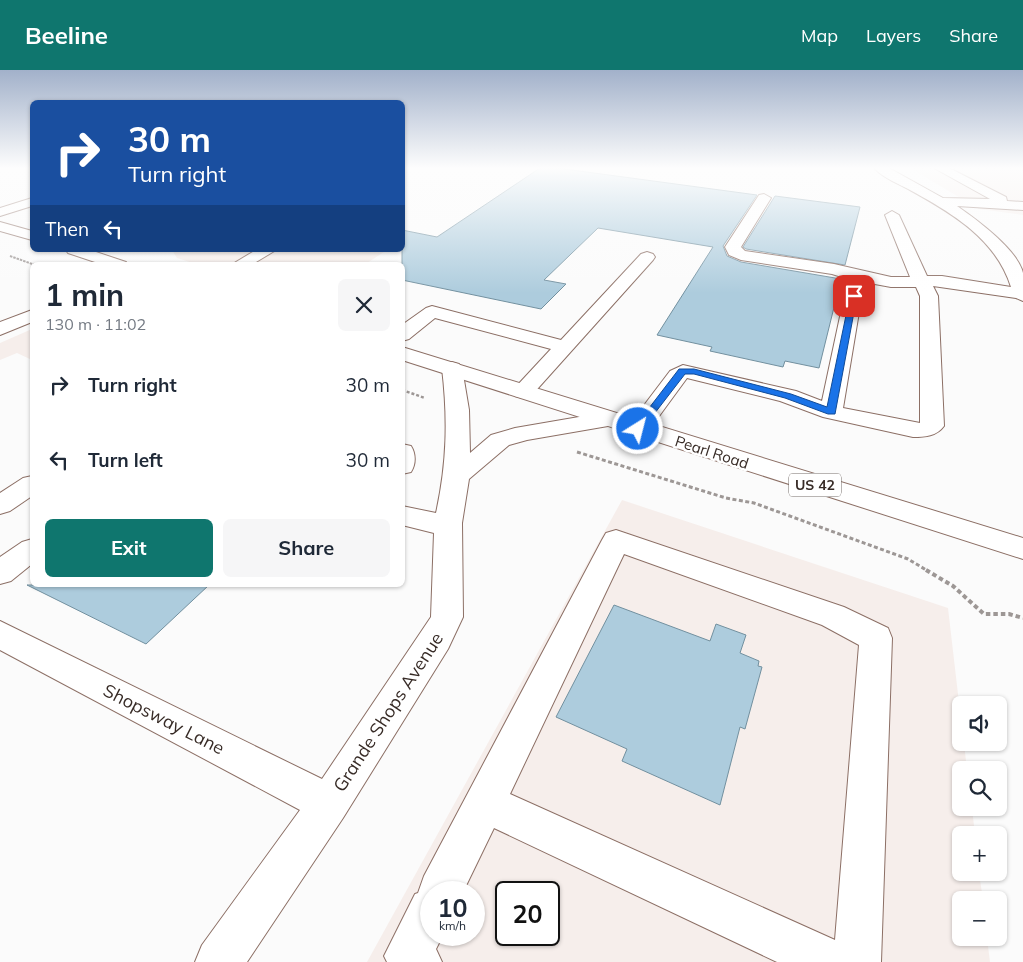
<!DOCTYPE html>
<html lang="en">
<head>
<meta charset="utf-8">
<style>
	body { margin:0; font-family:Mulish,sans-serif; background:#f6f6f7; color:#1f2937; height:100vh; display:flex; flex-direction:column; font-size:19px; white-space:nowrap }
	* { box-sizing:border-box; margin:0 }
	p { font-size:16px; color:#747a83 }
	.icon { flex:none; width:28px; height:28px; fill:none; stroke:currentColor; stroke-width:2; stroke-linecap:round; stroke-linejoin:round }
	.map { position:relative; flex:1; overflow:hidden }
	.panel { position:absolute; left:30px; top:192px; width:375px; height:325px; display:flex; flex-direction:column; background:#fff; border-radius:8px; box-shadow:0 1px 4px #0004 }
	.panel>* { flex:none }
	.top-card { position:absolute; left:30px; top:30px; width:375px; height:152px; border-radius:8px; box-shadow:0 1px 4px #0004; background:#1a4fa0; color:#fff; overflow:hidden }
	.fabs { position:absolute; left:952px; top:626px; display:grid; gap:10px }
	.fabs a { display:grid; place-items:center; width:55px; height:55px; border-radius:8px; background:#fff; box-shadow:0 1px 4px #0004; font-size:25px }
	.speed { position:absolute; left:420px; top:811px; display:flex; gap:10px; font-size:25px; font-weight:700; text-align:center }
	.speed>* { display:grid; place-content:center; width:65px; height:65px; border-radius:50%; background:#fff; box-shadow:0 1px 4px #0004; line-height:1 }
	.speed small { font-size:12px; font-weight:400 }
	.speed .limit { border:2px solid #111; border-radius:8px; background:#fff; color:#111 }
	.pin { position:absolute; display:grid; place-items:center; width:42px; height:42px; color:#fff; margin:-21px; border-radius:10px; box-shadow:0 2px 8px #0006 }
	.me { position:absolute; width:55px; margin:-28px; rotate:36deg; stroke-linejoin:round; filter:drop-shadow(0 0 4px #0008) }
	.turn { display:flex; align-items:center; gap:18px; height:105px; padding:0 15px; font-size:22px }
	.turn .icon { width:65px; height:65px; stroke-width:2.5 }
	.turn b { display:block; font-size:35px; line-height:42px }
	.then { display:flex; align-items:center; height:48px; padding:0 15px; background:#0003; gap:10px; font-size:19px }
	.round { display:grid; place-items:center; flex:none; width:52px; height:52px; border-radius:8px; background:#f6f6f7 }
	.overview { display:flex; align-items:center; justify-content:space-between; height:85px; padding:0 15px }
	h1 { font-size:30px; font-weight:700; line-height:38px }
	.primary-button { display:flex; gap:10px; margin-top:auto; padding:10px 15px }
	.primary-button a { flex:1; height:58px; border-radius:8px; background:#0f766e; color:#fff; font-size:20px; font-weight:700; line-height:58px; text-align:center }
	.primary-button a+a { background:#f6f6f7; color:#1f2937 }
	ul { padding:0; list-style:none }
	li { display:flex; align-items:center; gap:15px; height:75px; padding:0 15px }
	li div { flex:1 }
	li b { display:block; font-size:19px }
	li em { font-style:normal }
	header { display:flex; align-items:center; gap:30px; box-sizing:border-box; height:70px; padding:0 25px; background:#0f766e; color:#fff }
	header strong { font-size:24px }
	nav { display:flex; gap:28px; margin-inline-start:auto; font-size:18px }
	.map>svg:first-child { display:block }
	.built { fill:#f6eeeb; fill-rule:evenodd }
	.building { fill:#adccdd; stroke:#72909f }
	.lines { fill:none; stroke-linecap:round; stroke-linejoin:round }
	.minor-casing { stroke:#8c6f65; stroke-width:2 }
	.major-casing { stroke:#8c6f65; stroke-width:2 }
	.path-far3 { stroke:#9d9795; stroke-width:2; stroke-dasharray:2.5 1; stroke-linecap:butt }
	.path-far2 { stroke:#9d9795; stroke-width:2.5; stroke-dasharray:3 2; stroke-linecap:butt }
	.path-far1 { stroke:#9d9795; stroke-width:3; stroke-dasharray:4 2.5; stroke-linecap:butt }
	.path { stroke:#9d9795; stroke-width:4; stroke-dasharray:4.5 3; stroke-linecap:butt }
	.minor { fill:#fff; fill-rule:evenodd }
	.major { fill:#fff; fill-rule:evenodd }
	.route { fill:#1a73e8; stroke:#114b97 }
	.labels { text-anchor:middle; dominant-baseline:central; stroke-width:5; stroke-linejoin:round; paint-order:stroke }
	.shield { fill:#fff; stroke:#736b67; stroke-width:1 }
	.shield-label { font-size:14px; font-weight:bold; fill:#372b26 }
	.street-label { font-size:15px; fill:#372b26; stroke:#fff }
	.near-street-label { font-size:18px; fill:#372b26; stroke:#fff }
</style>
</head>
<body>
<header>
<strong>Beeline</strong>
<nav><a>Map</a><a>Layers</a><a>Share</a></nav>
</header>
<div class="map">
<svg width="1023" height="892" viewBox="0 0 1023 892">
	<rect width="100%" height="100%" fill="#fbfbfb"/>
	<g class="built">
		<polygon points="910,98 1023,98 1023,145 979,139"/>
		<polygon points="172,180 387,180 364,195 199,195 177,188"/>
		<polygon points="32,259 32,290 17,283 0,290 0,273"/>
		<path d="M 622,430 L 948,538 L 961,650 L 961,672 L 964,673 L 967,700 L 961,700 L 961,738 L 972,738 L 975,765 L 961,765 L 961,802 L 979,803 L 983,830 L 961,830 L 961,868 L 987,868 L 990,892 L 367,892 ZM 431,822 L 474,822 L 474,865 L 431,865 ZM 506,822 L 549,822 L 549,865 L 506,865 Z"/>
	</g>
	<g class="building">
		<polygon points="540,98 557,98 757,125 723,176 727,186 741,192 841,209 819,298 785,291 783,297 710,281 712,277 657,265 713,177 598,158 544,210 566,214 541,239 402,210 402,160 437,167"/>
		<polygon points="775,126 860,137 845,195 746,179 743,177"/>
		<polygon points="27,515 209,515 146,574"/>
		<polygon points="614,535 710,571 716,554 746,565 740,583 759,591 758,596 762,597 745,659 740,657 720,735 622,691 627,679 556,647"/>
	</g>
	<g class="lines">
		<defs>
			<g id="minor">
				<path d="M 874,98 L 889,98 L 943,128 L 990,129 L 934,98 L 949,98 L 1006,127 L 1007,131 L 1023,132 L 1023,140 L 957,136 C 976,149 1018,180 1023,203 C 1023,212 1023,223 1023,231 L 1016,228 L 933,216 L 938,226 L 944,356 C 937,366 925,367 913,367 L 823,347 L 780,331 L 687,308 L 646,364 L 638,366 L 630,364 L 626,359 L 670,301 L 683,295 L 796,321 L 822,331 L 848,209 L 832,204 L 741,190 L 729,185 L 725,177 L 759,125 L 764,124 L 771,128 L 741,177 L 745,181 L 834,194 L 891,207 L 910,207 L 885,145 L 892,141 L 899,145 L 927,206 L 942,206 L 1011,217 C 996,169 952,143 910,120 C 899,114 883,108 874,98 ZM 864,212 L 891,217 L 916,217 L 920,226 L 920,353 L 843,338 Z"/>
				<polygon points="32,128 32,136 0,146 0,138"/>
				<polygon points="256,180 276,180 251,195 231,195"/>
				<polygon points="647,182 653,184 655,187 653,190 531,326 523,328 515,326 512,321 551,279 435,248 409,269 402,271 402,255 426,238 432,236 561,270 641,184"/>
				<polygon points="32,240 32,252 0,265 0,252"/>
				<path d="M 452,292 L 459,294 L 462,298 L 469,340 L 470,383 L 491,365 L 515,358 L 608,342 L 616,344 L 620,349 L 616,354 L 608,356 L 527,370 L 509,375 L 469,409 L 462,453 L 463,547 L 448,579 L 343,748 L 247,892 L 195,892 L 202,875 L 300,740 L 0,580 L 0,551 L 322,709 L 431,547 L 434,463 L 402,455 L 402,436 L 436,443 C 447,393 448,349 442,298 L 445,294 Z"/>
				<path d="M 402,374 L 411,376 C 416,384 416,394 411,402 L 402,404 Z"/>
				<polygon points="32,406 32,426 10,441 0,444 0,423 23,408"/>
				<path d="M 616,460 L 844,537 L 888,558 L 892,568 L 881,892 L 777,892 L 494,758 L 463,822 L 431,822 L 431,865 L 443,865 L 436,879 L 442,892 L 387,892 L 384,886 L 415,824 L 418,823 L 424,806 L 602,470 L 606,463 ZM 624,484 L 822,555 L 859,575 L 835,870 L 510,724 Z"/>
				<polygon points="32,469 32,494 11,511 0,514 0,487 22,472"/>
			</g>
			<g id="major">
				<polygon points="0,152 32,161 32,170 0,161"/>
				<polygon points="66,180 90,180 126,192 128,195 104,195 68,183"/>
				<polygon points="402,277 1023,468 1023,489 402,290"/>
			</g>
		</defs>
		<use href="#minor" class="minor-casing"/>
		<use href="#major" class="major-casing"/>
		<polyline class="path-far3" points="10,186 35,195"/>
		<polyline class="path-far2" points="402,320 425,328"/>
		<polyline class="path-far1" points="577,382 726,428 754,433 908,489 928,501"/>
		<polyline class="path" points="926,500 953,516 984,544 1009,544 1023,548"/>
		<use href="#minor" class="minor"/>
		<use href="#major" class="major"/>
	</g>
	<linearGradient id="sky" x2="0" y2="1"><stop stop-color="#a2b1ca"/><stop offset="0.44" stop-color="#fdfdfd"/><stop offset="1" stop-color="#fdfdfd" stop-opacity="0"/></linearGradient>
	<rect width="1023" height="223" fill="url(#sky)"/>
	<polygon class="route" points="854,223 857,226 835,344 828,344 785,328 694,304 685,304 641,361 633,359 679,299 694,299 791,324 827,337 850,226"/>
	<g class="labels">
		<rect class="shield" x="789" y="403.5" width="52" height="23" rx="4"/>
		<g class="shield-label">
			<text x="815" y="415">US 42</text>
		</g>
		<g class="street-label">
			<text transform="translate(712 382) rotate(18)">Pearl Road</text>
		</g>
		<g class="near-street-label">
			<text transform="translate(388 642) rotate(-57)">Grande Shops Avenue</text>
			<text transform="translate(164 649) rotate(27)">Shopsway Lane</text>
		</g>
	</g>
</svg>
<div class="fabs">
<a><svg class="icon" aria-label="sound" viewBox="0 0 24 24"><path d="M4 9h4l5-4v14l-5-4H4zM17 9q2 3 0 6"/></svg></a>
<a><svg class="icon" aria-label="search" viewBox="0 0 24 24"><circle cx="10" cy="10" r="6"/><path d="M15 15l6 6"/></svg></a>
<a>+</a>
<a>−</a>
</div>
<div class="speed"><div>10<small>km/h</small></div><div class="limit">20</div></div>
<div class="pin" style="left:854px;top:226px;background:#d93025"><svg class="icon" aria-label="arrive" viewBox="0 0 24 24"><path d="M6 21V4h12l-3 4 3 4H6"/></svg></div>
<svg class="me" style="left:638px;top:359px" viewBox="-20 -20 40 40"><circle r="17" fill="#1a73e8" stroke="#fff" stroke-width="3"/><path d="M0-11L8 9 0 5-8 9z" fill="#fff"/></svg>
<div class="top-card">
<div class="turn"><svg class="icon" aria-label="right" viewBox="0 0 24 24"><path d="M7 20v-9h11M14 6l5 5-5 5"/></svg><div><b>30 m</b>Turn right</div></div>
<div class="then">Then<svg class="icon" aria-label="left" viewBox="0 0 24 24"><path d="M17 20v-9H6M10 6l-5 5 5 5"/></svg></div>
</div>
<section class="panel">
<div class="overview"><div><h1>1 min</h1><p>130 m · 11:02</p></div><a class="round"><svg class="icon" aria-label="close" viewBox="0 0 24 24"><path d="M6 6l12 12M18 6L6 18"/></svg></a></div>
<ul>
<li><svg class="icon" aria-label="right" viewBox="0 0 24 24"><path d="M7 20v-9h11M14 6l5 5-5 5"/></svg><div><b>Turn right</b></div><em>30 m</em></li>
<li><svg class="icon" aria-label="left" viewBox="0 0 24 24"><path d="M17 20v-9H6M10 6l-5 5 5 5"/></svg><div><b>Turn left</b></div><em>30 m</em></li>
</ul>
<div class="primary-button"><a>Exit</a><a>Share</a></div>
</section>
</div>
</body>
</html>
